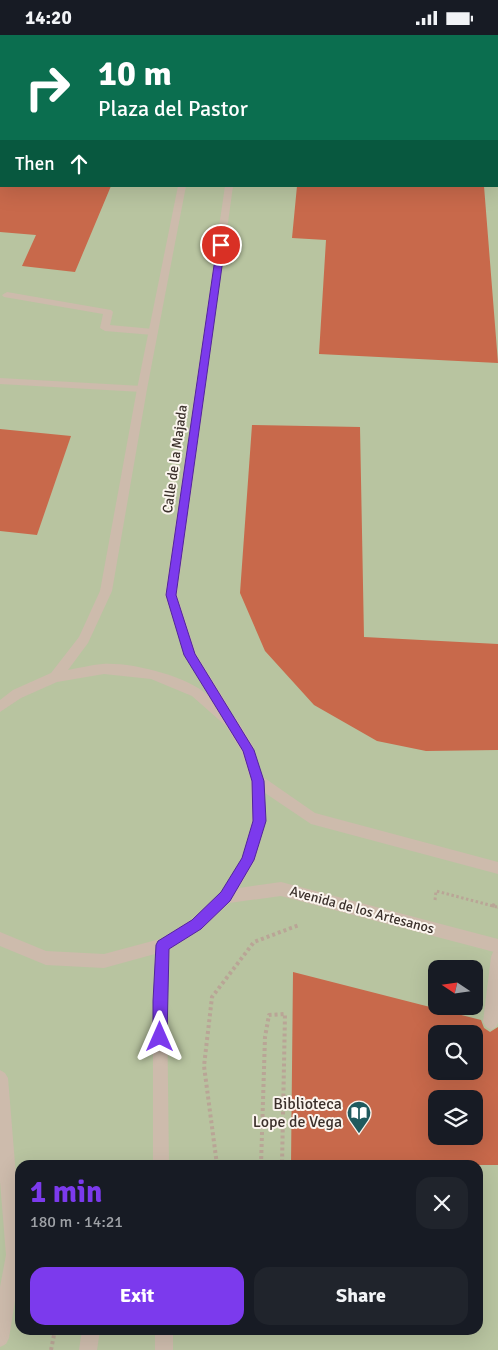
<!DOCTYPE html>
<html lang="en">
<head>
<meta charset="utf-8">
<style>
	body { margin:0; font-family:Signika,sans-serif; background:#20242c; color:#f1f3f6; height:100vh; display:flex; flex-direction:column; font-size:19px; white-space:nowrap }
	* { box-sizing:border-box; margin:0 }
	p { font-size:16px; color:#9ea1a6 }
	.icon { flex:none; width:28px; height:28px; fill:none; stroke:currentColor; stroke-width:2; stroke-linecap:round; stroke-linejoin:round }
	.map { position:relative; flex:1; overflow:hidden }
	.drawer { position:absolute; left:15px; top:1125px; width:468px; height:175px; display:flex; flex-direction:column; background:#171b24; border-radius:15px; box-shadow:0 5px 20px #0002 }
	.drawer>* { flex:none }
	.top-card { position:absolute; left:0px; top:0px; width:499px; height:152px; box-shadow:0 5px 20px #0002; background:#0b6e4f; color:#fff; overflow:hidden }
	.needle { width:32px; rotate:283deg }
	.tools { position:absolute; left:428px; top:925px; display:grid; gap:10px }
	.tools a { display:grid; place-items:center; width:55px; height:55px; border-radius:10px; background:#171b24; box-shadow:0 5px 20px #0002; font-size:25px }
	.pin { position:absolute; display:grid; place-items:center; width:42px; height:42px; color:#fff; margin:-21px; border:2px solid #fff; border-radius:50%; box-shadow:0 1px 5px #0007 }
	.me { position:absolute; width:55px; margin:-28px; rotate:0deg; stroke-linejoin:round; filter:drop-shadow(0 0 4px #0008) }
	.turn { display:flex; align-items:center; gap:18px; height:105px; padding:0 15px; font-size:22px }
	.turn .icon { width:65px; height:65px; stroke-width:2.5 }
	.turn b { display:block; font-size:35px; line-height:42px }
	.then { display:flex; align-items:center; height:48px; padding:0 15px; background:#0003; gap:10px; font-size:19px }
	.round { display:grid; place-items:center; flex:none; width:52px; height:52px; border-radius:15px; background:#20242c }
	.head { display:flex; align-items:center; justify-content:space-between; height:85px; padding:0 15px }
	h1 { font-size:30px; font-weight:800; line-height:38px; color:#7c3aed }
	.cta { display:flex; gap:10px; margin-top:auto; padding:10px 15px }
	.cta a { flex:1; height:58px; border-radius:15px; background:#7c3aed; color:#fff; font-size:20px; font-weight:800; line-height:58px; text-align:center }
	.cta a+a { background:#20242c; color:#f1f3f6 }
	.status { display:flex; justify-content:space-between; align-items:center; height:35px; padding:0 25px; background:#171b24; direction:ltr }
	.status svg { height:14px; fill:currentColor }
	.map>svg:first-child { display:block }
	.green { fill:#b8c4a0; fill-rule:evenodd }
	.building { fill:#c8694b; fill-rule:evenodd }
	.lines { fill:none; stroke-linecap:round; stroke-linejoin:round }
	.path-far1 { stroke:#b9a596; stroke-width:3; stroke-dasharray:2.5 2.5; stroke-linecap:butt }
	.path { stroke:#b9a596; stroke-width:4; stroke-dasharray:3 3; stroke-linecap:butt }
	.lane { fill:#cdbbac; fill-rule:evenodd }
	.street { fill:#cdbbac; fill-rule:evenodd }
	.secondary { fill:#a18a7d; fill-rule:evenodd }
	.route { fill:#7c3aed; stroke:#51269a }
	.labels { text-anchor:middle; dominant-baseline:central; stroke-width:4; stroke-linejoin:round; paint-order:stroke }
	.street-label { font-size:14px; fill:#3b302b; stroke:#fbf5ee }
	.near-poi-label { font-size:16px; fill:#3b302b; stroke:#fbf5ee; text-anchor:end }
</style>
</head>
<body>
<div class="status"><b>14:20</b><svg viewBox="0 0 49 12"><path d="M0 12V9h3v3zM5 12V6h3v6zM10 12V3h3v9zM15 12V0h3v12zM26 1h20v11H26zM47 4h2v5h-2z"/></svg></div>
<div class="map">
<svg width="498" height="1315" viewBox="0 0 498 1315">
	<rect width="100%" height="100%" fill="#f4ebe1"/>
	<path class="green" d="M 0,0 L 498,0 L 498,1315 L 0,1315 ZM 1,1 L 498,1 L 498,151 L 1,151 ZM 436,934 L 474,934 L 474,971 L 436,971 ZM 436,999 L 474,999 L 474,1036 L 436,1036 ZM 436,1064 L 474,1064 L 474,1101 L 436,1101 ZM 20,1130 L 478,1130 L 478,1295 L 20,1295 Z"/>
	<g class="building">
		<polygon points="0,151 111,151 75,237 22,231 36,200 0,197"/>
		<polygon points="297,151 484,151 498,328 319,319 326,205 292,203"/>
		<polygon points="252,390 360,392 364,602 498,609 498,715 426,716 377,706 314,670 265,616 240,558"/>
		<polygon points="0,394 71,401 37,500 0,496"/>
		<path d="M 293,937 L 481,985 L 484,993 L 490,997 L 498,992 L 498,1130 L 291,1130 ZM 436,999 L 474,999 L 474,1036 L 436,1036 ZM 436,1064 L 474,1064 L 474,1101 L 436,1101 Z"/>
	</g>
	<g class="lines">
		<polyline class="path-far1" points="435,865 436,856 497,872"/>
		<g class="path">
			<polyline points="492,870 498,872"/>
			<polyline points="217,1130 204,1031 212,962 254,907 299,890"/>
			<polyline points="261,1130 265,1002 269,980 285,979 282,1130"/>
			<polyline points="51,1315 55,1295"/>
		</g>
		<g class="lane">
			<polygon points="7,257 111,275 113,277 110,290 153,294 158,297 153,300 105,296 100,293 103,279 4,262 2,260"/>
			<polygon points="0,343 142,351 147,354 142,357 0,349"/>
			<polygon points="498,915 498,988 496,992 491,995 486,992 483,987 491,922 493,917"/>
		</g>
		<g class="street">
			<path d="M 178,151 L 186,151 L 147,354 L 112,556 L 88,608 L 68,635 C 79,633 91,630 102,629 C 132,627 186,641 208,660 L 184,620 L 165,560 L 225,151 L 233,151 L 177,560 L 196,619 L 229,672 L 230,679 L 236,683 L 253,711 L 263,742 L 315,778 L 498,827 L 498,839 L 311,789 L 265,758 L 266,786 L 255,825 L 239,853 L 281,847 L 498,904 L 498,918 L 281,861 L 229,868 L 202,894 L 170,914 L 167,966 L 169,1130 L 153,1130 L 153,966 L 155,919 L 104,933 L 46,930 L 0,911 L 0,897 L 46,916 L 104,919 L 160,904 L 192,884 L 221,857 L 242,823 L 252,786 L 251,746 L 242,717 L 226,691 L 192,661 L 151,644 L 104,639 L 57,647 L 21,663 L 0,677 L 0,665 L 13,655 L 51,638 L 79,602 L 100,556 L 137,354 Z"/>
			<polygon points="0,1035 5,1038 8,1043 20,1190 20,1235 9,1303 6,1309 0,1312 0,1252 6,1220 0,1146"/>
			<polygon points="82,1295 100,1295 97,1315 79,1315"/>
			<rect x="155" y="1295" width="18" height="20"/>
		</g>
		<g class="secondary">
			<polygon points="308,0 317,0 318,1 309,1"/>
			<rect x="0" y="6" width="1" height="4"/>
		</g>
	</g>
	<polygon class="route" points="221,207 225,210 176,560 195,619 254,715 264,746 266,786 254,825 230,866 201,894 169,914 167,1002 165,1007 160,1009 155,1007 153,1002 153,966 156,910 158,906 192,885 221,857 242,823 253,786 252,746 243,716 184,620 166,560 217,210"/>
	<defs>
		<symbol id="library-pin" viewBox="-11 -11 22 30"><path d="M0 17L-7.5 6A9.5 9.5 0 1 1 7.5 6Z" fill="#1f5a5e" stroke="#fbf5ee"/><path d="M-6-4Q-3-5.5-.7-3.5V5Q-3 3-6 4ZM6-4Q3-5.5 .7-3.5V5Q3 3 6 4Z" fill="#fff"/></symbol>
	</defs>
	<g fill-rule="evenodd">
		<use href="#library-pin" x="345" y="1064" width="28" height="38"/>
	</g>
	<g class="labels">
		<g class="street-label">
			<text transform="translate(175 424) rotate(-82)">Calle de la Majada</text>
			<text transform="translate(362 875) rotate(15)">Avenida de los Artesanos</text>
		</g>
		<g class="near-poi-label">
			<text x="342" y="1069">Biblioteca<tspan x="342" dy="18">Lope de Vega</tspan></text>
		</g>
	</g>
</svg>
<div class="tools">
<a><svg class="needle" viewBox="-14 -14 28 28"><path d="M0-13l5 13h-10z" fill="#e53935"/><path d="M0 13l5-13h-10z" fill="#9ea1a6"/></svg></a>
<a><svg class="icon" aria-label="search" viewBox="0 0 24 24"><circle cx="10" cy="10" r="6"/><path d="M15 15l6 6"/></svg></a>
<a><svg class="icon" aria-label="layers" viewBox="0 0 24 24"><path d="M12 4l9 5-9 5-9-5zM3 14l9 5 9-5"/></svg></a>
</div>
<div class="pin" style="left:221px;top:210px;background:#d93025"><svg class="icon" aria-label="arrive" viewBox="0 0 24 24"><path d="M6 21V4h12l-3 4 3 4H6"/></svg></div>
<svg class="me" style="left:160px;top:1002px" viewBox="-20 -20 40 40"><path d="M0-17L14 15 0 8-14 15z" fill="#7c3aed" stroke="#fff" stroke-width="4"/></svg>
<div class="top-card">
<div class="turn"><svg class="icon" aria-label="right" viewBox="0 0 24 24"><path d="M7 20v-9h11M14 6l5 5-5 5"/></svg><div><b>10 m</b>Plaza del Pastor</div></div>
<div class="then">Then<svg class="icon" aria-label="ahead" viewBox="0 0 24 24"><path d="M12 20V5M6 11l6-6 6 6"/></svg></div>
</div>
<section class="drawer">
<div class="head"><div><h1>1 min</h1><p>180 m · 14:21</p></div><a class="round"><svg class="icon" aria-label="close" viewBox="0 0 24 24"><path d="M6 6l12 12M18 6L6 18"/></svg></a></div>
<div class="cta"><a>Exit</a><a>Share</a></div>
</section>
</div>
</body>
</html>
